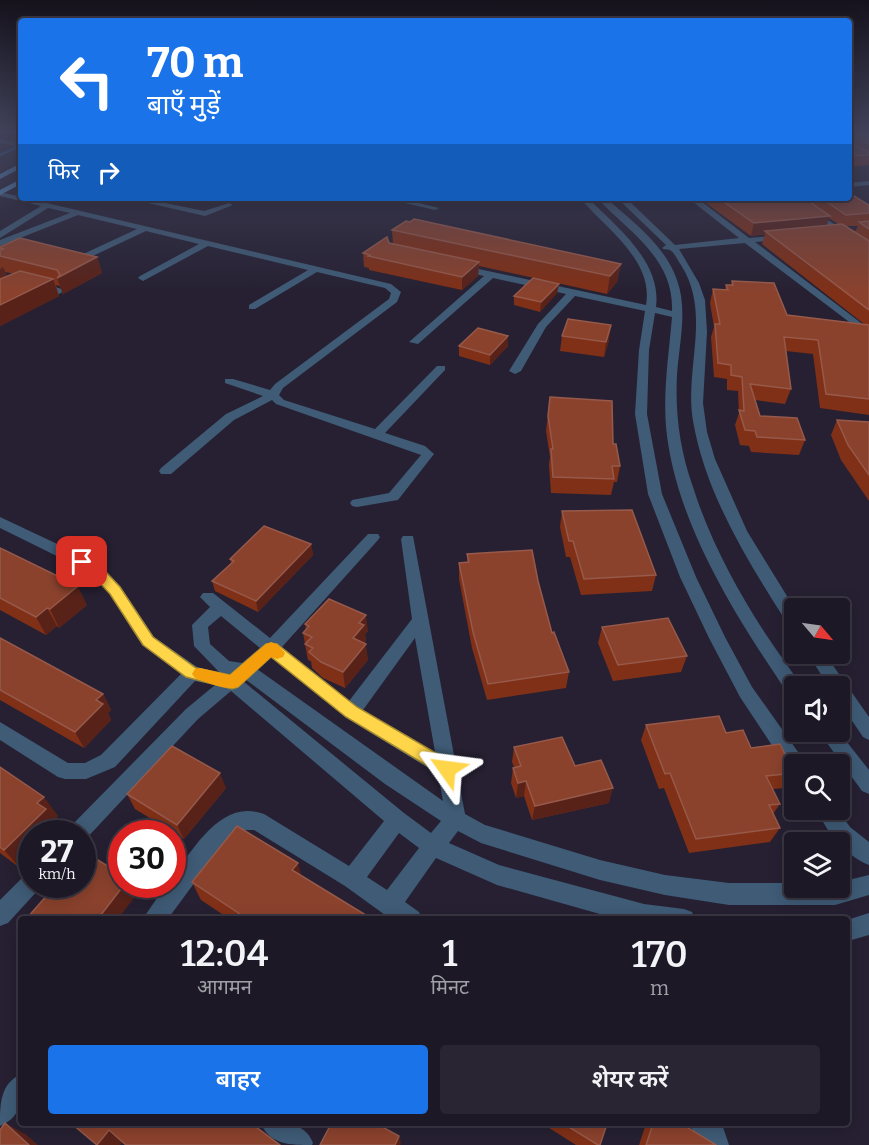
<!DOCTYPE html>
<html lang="hi">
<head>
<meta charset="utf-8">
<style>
	body { margin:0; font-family:Bitter,"Noto Sans Devanagari",serif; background:#292532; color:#f1f3f6; height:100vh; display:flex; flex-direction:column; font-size:22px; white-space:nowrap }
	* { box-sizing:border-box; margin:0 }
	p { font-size:20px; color:#a0a0a7 }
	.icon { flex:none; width:33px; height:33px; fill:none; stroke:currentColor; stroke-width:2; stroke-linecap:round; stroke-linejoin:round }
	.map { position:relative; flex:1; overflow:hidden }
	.drawer { position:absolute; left:18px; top:916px; width:832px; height:210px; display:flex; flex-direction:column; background:#1c1826; border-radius:6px; box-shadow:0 3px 15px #0003,0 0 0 2px #3a3743 }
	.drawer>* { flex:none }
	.guide { position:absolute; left:18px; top:18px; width:834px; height:183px; border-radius:6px; box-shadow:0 3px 15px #0003,0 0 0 2px #3a3743; background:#1a73e8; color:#fff; overflow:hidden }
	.needle { width:39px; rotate:119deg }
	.tools { position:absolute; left:784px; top:598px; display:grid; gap:12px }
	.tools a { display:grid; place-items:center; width:66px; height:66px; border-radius:6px; background:#1c1826; box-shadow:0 3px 15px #0003,0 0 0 2px #3a3743; font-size:30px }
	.speed { position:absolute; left:18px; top:820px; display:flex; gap:12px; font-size:30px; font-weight:700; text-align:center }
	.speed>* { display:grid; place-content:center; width:78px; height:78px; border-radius:50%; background:#1c1826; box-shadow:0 3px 15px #0003,0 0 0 2px #3a3743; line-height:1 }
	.speed small { font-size:15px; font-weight:400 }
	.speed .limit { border:9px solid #d22; background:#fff; color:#111 }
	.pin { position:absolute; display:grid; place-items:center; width:51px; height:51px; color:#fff; margin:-26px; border-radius:12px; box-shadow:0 3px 9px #0006 }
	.me { position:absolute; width:66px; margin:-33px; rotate:301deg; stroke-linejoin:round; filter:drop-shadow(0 0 4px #0008) }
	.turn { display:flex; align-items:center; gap:21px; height:126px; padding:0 30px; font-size:27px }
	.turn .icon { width:78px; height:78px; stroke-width:2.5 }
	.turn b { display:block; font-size:42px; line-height:51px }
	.then { display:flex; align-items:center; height:57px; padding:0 30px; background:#0003; gap:12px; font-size:22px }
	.eta { display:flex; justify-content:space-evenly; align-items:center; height:102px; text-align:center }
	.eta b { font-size:36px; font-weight:600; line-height:42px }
	.primary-button { display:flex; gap:12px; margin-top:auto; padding:12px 30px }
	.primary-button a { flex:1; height:69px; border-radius:6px; background:#1a73e8; color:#fff; font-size:24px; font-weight:600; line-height:69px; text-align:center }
	.primary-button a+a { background:#292532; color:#f1f3f6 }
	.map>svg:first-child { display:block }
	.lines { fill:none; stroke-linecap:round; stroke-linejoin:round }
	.stream { stroke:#1365a4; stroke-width:3 }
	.minor { fill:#3f5b76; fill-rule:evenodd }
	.major { fill:#5492c9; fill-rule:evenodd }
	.wall { fill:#803017; fill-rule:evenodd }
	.shaded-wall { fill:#582219 }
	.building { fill:#8a422d; stroke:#96594a; stroke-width:1.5 }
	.route { fill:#ffd54a; stroke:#a68a30; stroke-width:1.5 }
	.slow { fill:#f59e0b }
</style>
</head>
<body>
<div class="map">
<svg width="869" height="1145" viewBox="0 0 869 1145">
	<rect width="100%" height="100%" fill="#262032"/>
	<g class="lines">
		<polyline class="stream" points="0,155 15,148"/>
		<g class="minor">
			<polygon points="0,139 21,143 21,147 0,143"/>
			<polygon points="869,181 869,185 849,187 849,183"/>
			<polygon points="0,192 391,284 401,292 397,302 283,388 279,395 284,400 375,429 437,366 445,366 445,370 385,433 425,446 434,454 398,500 357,507 352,506 350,503 352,500 389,493 421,455 276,404 272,400 234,420 171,474 161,474 159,471 161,468 226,414 263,396 225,383 225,379 233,379 270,390 275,384 389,299 391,293 385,288 317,272 255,309 249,309 249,305 308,270 208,246 143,281 138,278 140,276 199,244 146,231 82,261 79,260 79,256 137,229 78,215 0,246 0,240 70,213 48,208 0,238 0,231 41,206 0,196"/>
			<polygon points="126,198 141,198 204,211 229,203 233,205 205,216"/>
			<polygon points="383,198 398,198 439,208 435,210"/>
			<path d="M 580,198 L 588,198 C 617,227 662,262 656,307 L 672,311 C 674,258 629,232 597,198 L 606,198 C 632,221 665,245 677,280 C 688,310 679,344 677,375 C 675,414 680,450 693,487 C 709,538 735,586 763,630 C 776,650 790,668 802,687 L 795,687 L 795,697 L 789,695 C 736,617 675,522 666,427 C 663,390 669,353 672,317 L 655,313 L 649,350 L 647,414 L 662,494 L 696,577 L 725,637 L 752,687 L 803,759 L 805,765 L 795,765 L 795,773 L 789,771 L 740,697 L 709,638 L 680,577 L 648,494 L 635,414 L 639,350 L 645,311 L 575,296 L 546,327 L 521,371 L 515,374 L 509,371 L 538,324 L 566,294 L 493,278 L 418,344 L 409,342 L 484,276 L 457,270 L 455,268 L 460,265 L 646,305 C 654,260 605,228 580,198 Z"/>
			<path d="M 617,198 L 626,198 L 675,245 L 739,238 L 688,198 L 697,198 L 749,238 L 785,235 L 785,239 L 782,240 L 755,242 L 869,329 L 869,337 L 745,243 L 679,249 L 699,283 L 705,300 L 707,332 L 703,403 L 707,432 L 715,459 L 747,531 L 795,609 L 795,628 L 789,626 C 749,563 706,496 693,421 C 684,368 712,314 681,265 C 678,261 674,252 670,250 C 667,249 664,250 662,248 L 666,245 Z"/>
			<polygon points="787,198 796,198 869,248 869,255"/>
			<polygon points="25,279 62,289 64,291 59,294 26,285 0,297 0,290"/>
			<path d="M 0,517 L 87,558 L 106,571 L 120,586 L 154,637 L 197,667 L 220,673 L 194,646 L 192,625 L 210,607 L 200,597 L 203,593 L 213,593 L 270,638 L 368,534 L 378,534 L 380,537 L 378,540 L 282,647 L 349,701 L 412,619 L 401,539 L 403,536 L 413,536 L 465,814 L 485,825 L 600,860 L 665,875 L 729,883 L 795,883 L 795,888 L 840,888 L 840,882 L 869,875 L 869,895 L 835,905 L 729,905 L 665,895 L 600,880 L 481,843 L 458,831 L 449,843 L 499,865 L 644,904 L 684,909 L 692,912 L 695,920 L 621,920 L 497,885 L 436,858 L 405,902 L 419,912 L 422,920 L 392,920 L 345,886 L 254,830 L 240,830 L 229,836 L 167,920 L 142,920 L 166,885 L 172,885 L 172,877 C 194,849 221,798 264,814 L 349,866 L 384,821 L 231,691 L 198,719 L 84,841 L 82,834 L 67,834 L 70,827 L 186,709 L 215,685 L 195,681 L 115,767 L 86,779 L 65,779 L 58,777 L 0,740 L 0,722 L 68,763 L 85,763 L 101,755 L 181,674 L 142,645 L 110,594 L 96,579 L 77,566 L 0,528 ZM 221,616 L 260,648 L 242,663 L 229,661 L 210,644 L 208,627 ZM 415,638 L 435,752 L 363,710 ZM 271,657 L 345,717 L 438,774 L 443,801 L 257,669 ZM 245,679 L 385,784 L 441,821 L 431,833 L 404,813 L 243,681 ZM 399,833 L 419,848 L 387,890 L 367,877 Z"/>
			<polygon points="808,654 825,654 869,717 869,740 863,737 840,703 840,687 829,687"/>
			<polygon points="819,732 839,732 869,770 869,794 862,791"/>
			<path d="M 817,810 L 838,810 L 850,827 L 869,842 L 869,865 C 846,856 827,833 817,810 Z"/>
			<polygon points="32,872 32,885 41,885 39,889 8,923 0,926 0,900 25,875"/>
			<polygon points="869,913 869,935 848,941 847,920"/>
			<path d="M 21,1074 C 21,1097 24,1116 0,1126 C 0,1104 0,1084 21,1074 Z"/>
			<path d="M 261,1124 C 282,1122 304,1121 313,1143 L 312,1145 C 290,1145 271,1145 261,1124 Z"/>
			<path d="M 689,1124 L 722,1124 L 729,1145 L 703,1145 C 701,1136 693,1133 689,1124 Z"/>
		</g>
		<g class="major">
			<polygon points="21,163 21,168 0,179 0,174"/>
			<polygon points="21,179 21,184 0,195 0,190"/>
		</g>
	</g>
	<g class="wall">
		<polygon points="849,132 869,132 869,165 849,167"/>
		<path d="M 699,198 L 849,198 L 869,205 L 869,415 L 820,408 L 813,354 L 786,351 L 791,389 L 785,404 L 755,400 L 760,416 L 805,440 L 799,455 L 751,452 L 749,446 L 740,445 L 735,425 L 739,413 L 738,391 L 727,390 L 727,379 L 714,377 L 711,337 L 714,327 L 710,303 L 713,289 L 725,290 L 726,285 L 731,285 L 732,281 L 787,315 L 864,324 L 762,244 L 765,234 L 751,236 ZM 829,218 L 838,224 L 827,225 ZM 846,226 L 858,226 L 855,232 Z"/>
		<polygon points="392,230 621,264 617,282 607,294 479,266 478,276 462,290 369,270 369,268 364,267 363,253 389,243 393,244"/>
		<path d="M 0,247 L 97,257 L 102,273 L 63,294 L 60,286 L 56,285 L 59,296 L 0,326 ZM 5,272 L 10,273 L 13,274 L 7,276 Z"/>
		<polygon points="559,284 557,293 540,312 514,305 514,296"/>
		<polygon points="508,336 508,346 490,365 459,356 459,346"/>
		<polygon points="562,336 609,340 604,357 560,351"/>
		<polygon points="550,397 613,444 620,466 617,482 614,482 611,495 551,493 549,465 550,457 546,431"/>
		<polygon points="837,420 869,422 869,501 841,460 831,435"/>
		<polygon points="562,511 656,575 652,591 581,595 570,557 566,557 560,527"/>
		<polygon points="311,544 313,555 258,612 215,591 212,581 231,563 230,559"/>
		<polygon points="0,548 87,605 59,628 57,626 46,635 0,610"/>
		<polygon points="467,554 538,581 552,633 569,672 566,688 487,700 472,648 459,579 459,563 467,562"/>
		<polygon points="305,624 368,631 365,634 366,641 364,643 368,660 345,688 323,678 312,668 311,661 308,660 303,633 306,630"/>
		<polygon points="602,627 687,656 681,672 613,681 598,643"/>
		<polygon points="0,638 103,694 111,710 108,713 111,720 84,748 0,700"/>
		<polygon points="646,725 726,733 794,773 785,788 773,789 780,804 773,814 780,828 770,842 689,853 664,788 659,789 641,740"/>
		<polygon points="514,747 575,766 609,803 532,820 524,796 516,798 511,783 513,768 514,767 512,762"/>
		<polygon points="0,767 58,816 54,820 60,828 54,834 32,834 32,857 20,868 0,853"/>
		<polygon points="226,788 184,839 135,809 127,794"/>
		<polygon points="301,876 374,920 231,920 201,900 192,882"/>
		<polygon points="543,1124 607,1124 600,1145 576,1145"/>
		<polygon points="646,1124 682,1124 716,1145 639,1145"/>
	</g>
	<g class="shaded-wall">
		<polygon points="830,216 826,228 765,231 765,234 751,236 754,223"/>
		<polygon points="97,257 102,273 63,294 57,278"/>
		<polygon points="479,262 478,276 462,290 462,277"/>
		<polygon points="621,264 617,282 607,294 610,276"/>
		<polygon points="3,267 10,283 0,289 0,269"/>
		<polygon points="53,279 59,296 0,326 0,305"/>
		<polygon points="559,284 557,293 540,312 541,302"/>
		<polygon points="611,325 609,340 604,357 606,342"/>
		<polygon points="508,336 508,346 490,365 490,355"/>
		<polygon points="311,544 313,555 258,612 256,601"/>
		<polygon points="78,586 87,605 59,628 50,609"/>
		<polygon points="47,608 57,626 46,635 36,617"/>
		<polygon points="366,615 368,631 365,634 366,641 355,654 353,638 359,623"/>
		<polygon points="366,644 368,660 345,688 343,672"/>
		<polygon points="103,694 111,710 108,713 111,720 84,748 75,732 96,700"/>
		<polygon points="220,773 226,788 184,839 177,825"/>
		<polygon points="526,781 524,796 516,798 518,783"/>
		<polygon points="613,788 609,803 532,820 535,806"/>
		<polygon points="44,797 58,816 54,820 60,828 54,834 32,834 32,857 20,868 4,850 37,803"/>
		<polygon points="298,863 303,881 292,870"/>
		<polygon points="124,885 133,885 138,893 117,920 97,920"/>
		<polygon points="5,1123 25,1134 38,1145 29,1145"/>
		<polygon points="109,1130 124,1140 120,1145 98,1145"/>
		<polygon points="399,1136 401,1143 400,1145 395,1145"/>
	</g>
	<g class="building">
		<polygon points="849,132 869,132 869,144 851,136 852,144 869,152 869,155 849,156"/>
		<polygon points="849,193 869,205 869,213 846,215 821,198 849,198"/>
		<polygon points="718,198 804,198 830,216 754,223"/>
		<polygon points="414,219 621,264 610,276 392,230 406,221 410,222"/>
		<polygon points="869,221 869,229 859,222"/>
		<polygon points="842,224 869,241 869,310 765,231"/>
		<polygon points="387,237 389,243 479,262 462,277 368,256 370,255 363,253"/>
		<polygon points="20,238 97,257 57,278 60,275 57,270 0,256 0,250 3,249 0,248 0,247"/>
		<polygon points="20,271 53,279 0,305 0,279"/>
		<polygon points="533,278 559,284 541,302 514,296"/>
		<polygon points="732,281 774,283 787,315 869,325 869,399 826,394 818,340 784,337 791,389 750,384 760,416 797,418 805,440 757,437 755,431 745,430 739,410 744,411 742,377 731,375 731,365 718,363 715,324 720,324 713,289 728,290 726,285 733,285"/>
		<polygon points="568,319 611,325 606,342 562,336"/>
		<polygon points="478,328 508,336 490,355 459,346"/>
		<polygon points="550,397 612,401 613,444 616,444 620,466 612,466 614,479 553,477 551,449 553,449 548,416"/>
		<polygon points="837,420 869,422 869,475 848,445"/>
		<polygon points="632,510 656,575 584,579 573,541 569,541 562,511"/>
		<polygon points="264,526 311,544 256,601 212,581 234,561 230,559"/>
		<polygon points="0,548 78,586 50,609 47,608 36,617 0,598"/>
		<polygon points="532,550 538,581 552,633 554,632 569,672 488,684 473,632 459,563 469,562 467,554"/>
		<polygon points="329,599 366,615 359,623 364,625 353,638 366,644 343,672 321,662 309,652 313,648 305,644 312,637 303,633 309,626 305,624"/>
		<polygon points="668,618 687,656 618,665 602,627"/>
		<polygon points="0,638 103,694 96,700 103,704 75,732 0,690"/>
		<polygon points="719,716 726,733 743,730 751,748 780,744 794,773 766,776 780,804 769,805 780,828 696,839 670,773 665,774 646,725"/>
		<polygon points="562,737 575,766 601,760 613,788 535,806 526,781 518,783 513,768 521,766 514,747"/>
		<polygon points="172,746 220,773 177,825 127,794"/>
		<polygon points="0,767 44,797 37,803 46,809 4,850 0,847"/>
		<polygon points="237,826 298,863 292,870 374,920 249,920 192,882"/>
		<polygon points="85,852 122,875 122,885 124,885 97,920 29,920 27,918 56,885 82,885 82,855"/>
		<polygon points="176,915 184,920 173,920"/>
		<polygon points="5,1123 29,1145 0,1145 0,1130"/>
		<polygon points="72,1124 252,1124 280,1145 126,1145 109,1130 97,1145"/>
		<polygon points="331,1124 377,1124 399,1136 395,1145 320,1145"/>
		<polygon points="564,1124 607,1124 600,1145 598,1145"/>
		<polygon points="653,1124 682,1124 716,1145 646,1145"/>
	</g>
	<linearGradient id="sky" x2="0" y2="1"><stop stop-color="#15121c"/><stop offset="0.45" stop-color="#41425a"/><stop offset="1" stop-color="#41425a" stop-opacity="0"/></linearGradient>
	<rect width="869" height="292" fill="url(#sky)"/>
	<polygon class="route" points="82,557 106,572 120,587 153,637 196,668 230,675 266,644 277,644 357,707 453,763 456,769 453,774 447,776 441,774 346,717 271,657 238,687 232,689 186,677 143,645 110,594 96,579 77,565 75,562 77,558"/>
	<path class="slow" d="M 271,642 L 277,644 L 285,653 L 283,657 L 277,659 L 271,657 L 238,687 C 226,691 206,682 195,678 L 192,674 L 195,669 L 200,668 L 230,675 L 266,644 Z"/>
</svg>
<div class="tools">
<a><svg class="needle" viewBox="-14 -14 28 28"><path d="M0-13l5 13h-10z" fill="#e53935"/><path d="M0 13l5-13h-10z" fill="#a0a0a7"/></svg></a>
<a><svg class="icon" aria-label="sound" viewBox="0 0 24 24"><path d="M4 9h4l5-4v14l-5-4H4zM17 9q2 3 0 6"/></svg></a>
<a><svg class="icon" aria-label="search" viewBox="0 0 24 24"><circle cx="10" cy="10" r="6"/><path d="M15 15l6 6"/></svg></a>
<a><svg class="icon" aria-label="layers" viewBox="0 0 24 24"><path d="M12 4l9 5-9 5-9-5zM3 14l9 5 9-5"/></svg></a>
</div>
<div class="speed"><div>27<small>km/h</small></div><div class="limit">30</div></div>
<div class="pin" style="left:82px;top:562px;background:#d93025"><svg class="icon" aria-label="arrive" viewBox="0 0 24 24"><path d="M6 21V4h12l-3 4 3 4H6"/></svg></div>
<svg class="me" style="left:447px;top:769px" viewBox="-20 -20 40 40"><path d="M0-17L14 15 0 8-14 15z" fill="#ffd54a" stroke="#fff" stroke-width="4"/></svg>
<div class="guide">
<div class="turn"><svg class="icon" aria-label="left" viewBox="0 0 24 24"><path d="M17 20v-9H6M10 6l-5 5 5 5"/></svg><div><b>70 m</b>बाएँ मुड़ें</div></div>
<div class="then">फिर<svg class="icon" aria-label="right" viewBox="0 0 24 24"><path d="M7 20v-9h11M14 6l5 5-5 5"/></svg></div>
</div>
<section class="drawer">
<div class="eta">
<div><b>12:04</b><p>आगमन</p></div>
<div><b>1</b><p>मिनट</p></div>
<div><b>170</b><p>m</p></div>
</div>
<div class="primary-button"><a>बाहर</a><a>शेयर करें</a></div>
</section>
</div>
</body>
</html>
